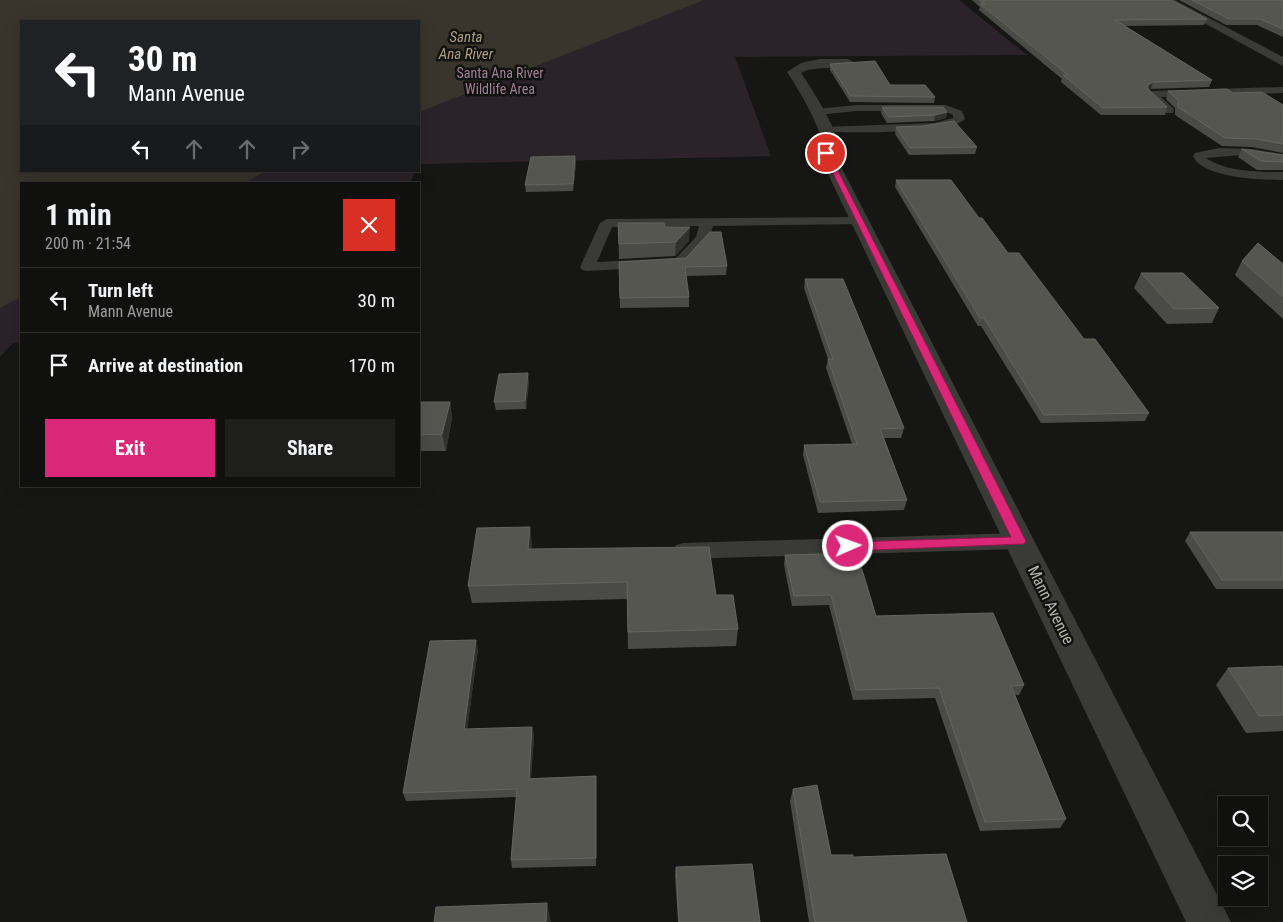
<!DOCTYPE html>
<html lang="en">
<head>
<meta charset="utf-8">
<style>
	body { margin:0; font-family:"Roboto Condensed",sans-serif; background:#1e1e1d; color:#f1f3f6; height:100vh; display:flex; flex-direction:column; font-size:19px; white-space:nowrap }
	* { box-sizing:border-box; margin:0 }
	p { font-size:16px; color:#9c9d9e }
	.icon { flex:none; width:28px; height:28px; fill:none; stroke:currentColor; stroke-width:2; stroke-linecap:round; stroke-linejoin:round }
	.map { position:relative; flex:1; overflow:hidden }
	.side { position:absolute; left:20px; top:182px; width:400px; height:305px; display:flex; flex-direction:column; background:#10100f; border-radius:0px; box-shadow:0 5px 20px #0002,0 0 0 1px #30302f }
	.side>* { flex:none }
	.banner { position:absolute; left:20px; top:20px; width:400px; height:152px; border-radius:0px; box-shadow:0 5px 20px #0002,0 0 0 1px #30302f; background:#202124; color:#fff; overflow:hidden }
	.controls { position:absolute; left:1218px; top:796px; display:grid; gap:10px }
	.controls a { display:grid; place-items:center; width:50px; height:50px; border-radius:0px; background:#10100f; box-shadow:0 5px 20px #0002,0 0 0 1px #30302f; font-size:25px }
	.pin { position:absolute; display:grid; place-items:center; width:42px; height:42px; color:#fff; margin:-21px; border:2px solid #fff; border-radius:50%; box-shadow:0 1px 5px #0007 }
	.me { position:absolute; width:55px; margin:-28px; rotate:88deg; stroke-linejoin:round; filter:drop-shadow(0 0 4px #0008) }
	.turn { display:flex; align-items:center; gap:18px; height:105px; padding:0 25px; font-size:22px }
	.turn .icon { width:65px; height:65px; stroke-width:2.5 }
	.turn b { display:block; font-size:35px; line-height:42px }
	.lanes { display:flex; align-items:center; height:48px; padding:0 25px; background:#0003; justify-content:center; gap:25px; direction:ltr }
	.lanes .off { opacity:.35 }
	.round { display:grid; place-items:center; flex:none; width:52px; height:52px; border-radius:0px; background:#1e1e1d }
	.overview { display:flex; align-items:center; justify-content:space-between; height:85px; padding:0 25px }
	h1 { font-size:30px; font-weight:700; line-height:38px }
	.primary-button { display:flex; gap:10px; margin-top:auto; padding:10px 25px }
	.primary-button a { flex:1; height:58px; border-radius:0px; background:#db2777; color:#fff; font-size:20px; font-weight:700; line-height:58px; text-align:center }
	.primary-button a+a { background:#1e1e1d; color:#f1f3f6 }
	ul { padding:0; list-style:none }
	li { display:flex; align-items:center; gap:15px; height:65px; padding:0 25px; border-top:1px solid #30302f }
	li div { flex:1 }
	li b { display:block; font-size:19px }
	li em { font-style:normal }
	.map>svg:first-child { display:block }
	.green { fill:#2b2329 }
	.water { fill:#39342c }
	.lines { fill:none; stroke-linecap:round; stroke-linejoin:round }
	.service { fill:#3a3b36; fill-rule:evenodd }
	.minor { fill:#3a3b36; fill-rule:evenodd }
	.tertiary { fill:#3a3b36; fill-rule:evenodd }
	.wall { fill:#4a4b46 }
	.shaded-wall { fill:#30312e }
	.building { fill:#565651; stroke:#64655e }
	.route { fill:#db2777; stroke:#8e194d }
	.labels { text-anchor:middle; dominant-baseline:central; stroke-width:5; stroke-linejoin:round; paint-order:stroke }
	.far-park-label { font-size:14px; fill:#9f8096; stroke:#11110f }
	.far-water-label { font-size:15px; font-style:italic; fill:#ae9f81; stroke:#11110f }
	.street-label { font-size:16px; fill:#b5b4a7; stroke:#11110f }
</style>
</head>
<body>
<div class="map">
<svg width="1283" height="922" viewBox="0 0 1283 922">
	<rect width="100%" height="100%" fill="#161614"/>
	<polygon class="green" points="0,0 959,0 1027,55 735,57 771,156 419,164 419,21 21,21 21,171 415,171 410,184 21,184 21,342 13,343 0,357"/>
	<polygon class="water" points="0,0 704,0 419,112 419,21 21,21 21,171 266,171 242,184 21,184 21,297 0,308"/>
	<g class="lines">
		<g class="service">
			<polygon points="1283,87 1283,93 1161,97 1174,109 1173,113 1165,113 1146,94 1151,91"/>
			<path d="M 857,105 L 945,105 L 962,111 L 965,119 C 950,135 852,132 827,132 L 823,131 L 821,129 L 823,127 L 934,123 L 953,118 L 953,115 L 944,111 L 857,111 L 817,115 L 812,112 L 817,109 Z"/>
			<path d="M 1219,148 L 1252,149 L 1283,154 L 1283,162 L 1241,155 L 1206,158 C 1227,172 1258,172 1283,172 L 1283,180 C 1262,180 1202,178 1193,156 L 1195,153 Z"/>
			<path d="M 860,217 L 865,218 L 867,221 L 865,224 L 713,226 L 708,241 L 685,265 L 680,266 L 587,271 L 582,270 L 580,267 L 600,223 L 607,219 ZM 699,226 L 696,237 L 676,258 L 597,262 L 612,227 Z"/>
			<polygon points="1020,533 1028,535 1031,541 1028,547 1020,549 684,559 676,557 673,551 676,545 684,543"/>
		</g>
		<path class="minor" d="M 820,59 L 848,59 L 855,63 C 846,72 816,64 801,73 C 816,95 830,118 839,143 L 834,153 L 1231,922 L 1186,922 L 818,153 L 823,143 C 815,117 802,95 787,72 L 801,63 Z"/>
		<polygon class="tertiary" points="1162,0 1175,0 1283,57 1283,66"/>
	</g>
	<g class="wall">
		<polygon points="972,0 1171,0 1207,19 1204,25 1125,26 1212,80 1209,87 1151,89 1149,90 1167,107 1165,115 1101,115 1061,82 1062,79 979,10 980,7"/>
		<polygon points="1179,0 1283,0 1283,37 1257,25 1226,25"/>
		<polygon points="830,64 890,85 935,97 934,103 850,102 830,70"/>
		<polygon points="1168,91 1233,93 1283,105 1283,153 1252,147 1222,146 1175,115 1175,108 1166,99"/>
		<polygon points="882,107 947,112 946,118 934,121 887,123 881,113"/>
		<polygon points="896,127 977,147 975,154 909,155 895,134"/>
		<polygon points="1242,149 1283,155 1283,170 1257,170 1238,157"/>
		<polygon points="575,156 576,163 573,191 526,192 525,185"/>
		<polygon points="896,180 979,218 1008,253 1149,413 1145,421 1041,423 981,326 978,326 895,187"/>
		<polygon points="618,223 665,227 689,241 675,256 619,259"/>
		<polygon points="1242,261 1283,264 1283,319 1235,275"/>
		<polygon points="619,262 727,266 726,275 686,276 689,297 689,307 620,308"/>
		<polygon points="1141,273 1219,308 1212,323 1167,324 1134,288"/>
		<polygon points="805,279 904,428 901,438 884,438 907,500 904,510 818,513 803,455 804,445 852,444 826,368 828,359 804,288"/>
		<polygon points="529,381 526,409 496,410 494,402"/>
		<polygon points="419,402 450,402 452,418 446,451 419,451"/>
		<polygon points="1190,532 1283,532 1283,589 1216,589 1185,541"/>
		<polygon points="532,544 531,549 716,595 738,629 736,646 628,649 627,599 472,603 468,586"/>
		<polygon points="785,555 876,616 1024,685 1019,695 1015,695 1066,819 1060,828 980,831 935,698 853,700 829,605 792,606 784,565"/>
		<polygon points="478,649 467,729 534,735 531,778 596,776 596,866 512,868 511,860 516,797 406,801 403,793"/>
		<polygon points="1228,668 1283,668 1283,731 1246,733 1216,685"/>
		<polygon points="793,789 831,855 853,857 967,922 809,922 790,801"/>
		<polygon points="676,867 760,922 678,922 675,875"/>
	</g>
	<g class="shaded-wall">
		<polygon points="1153,82 1151,89 1145,92 1148,85"/>
		<polygon points="947,112 946,118 934,121 935,115"/>
		<polygon points="575,156 576,163 573,191 573,184"/>
		<polygon points="690,227 689,241 675,256 676,242"/>
		<polygon points="528,373 529,381 526,409 525,401"/>
		<polygon points="450,402 452,418 446,451 442,434"/>
		<polygon points="530,527 532,544 530,566 528,549"/>
		<polygon points="476,640 478,649 466,737 464,729"/>
		<polygon points="532,727 534,735 530,787 529,779"/>
		<polygon points="547,903 551,922 546,922"/>
	</g>
	<g class="building">
		<polygon points="979,0 1171,0 1207,19 1115,20 1212,80 1153,82 1148,85 1147,88 1167,107 1103,108 1063,75 1068,75 980,4 985,4"/>
		<polygon points="1192,0 1283,0 1283,29 1260,19 1229,19"/>
		<polygon points="875,61 890,85 925,85 935,97 850,96 830,64"/>
		<polygon points="1227,89 1233,93 1262,92 1283,105 1283,144 1256,139 1225,138 1178,107 1178,100 1168,91"/>
		<polygon points="882,107 943,107 947,112 935,115 889,117"/>
		<polygon points="954,121 977,147 910,148 896,127 923,126"/>
		<polygon points="1242,149 1283,155 1283,162 1261,161"/>
		<polygon points="575,156 573,184 525,185 531,157"/>
		<polygon points="896,180 951,180 979,218 982,218 1008,253 1019,253 1084,339 1095,339 1149,413 1044,415 984,318 980,318"/>
		<polygon points="618,223 664,223 665,227 690,227 676,242 619,244"/>
		<polygon points="710,232 721,232 727,266 685,267 689,297 620,298 619,262 686,258"/>
		<polygon points="1258,243 1283,264 1283,297 1242,261"/>
		<polygon points="1141,273 1183,273 1219,308 1174,309"/>
		<polygon points="805,279 843,279 904,428 880,429 907,500 820,502 804,445 857,444 828,359 833,359"/>
		<polygon points="528,373 525,401 494,402 499,374"/>
		<polygon points="419,402 450,402 442,434 419,435"/>
		<polygon points="530,527 528,549 709,547 716,595 733,595 738,629 628,632 627,582 468,586 477,528"/>
		<polygon points="1190,532 1283,532 1283,580 1222,580"/>
		<polygon points="857,553 876,616 993,613 1024,685 1011,686 1066,819 985,822 939,688 856,690 831,595 794,596 785,555"/>
		<polygon points="476,640 464,729 532,727 529,779 596,776 596,858 511,860 517,789 403,793 430,641"/>
		<polygon points="1282,666 1283,668 1283,715 1259,716 1228,668"/>
		<polygon points="817,785 831,855 853,855 853,857 946,854 967,922 815,922 793,789"/>
		<polygon points="752,864 760,922 679,922 676,867"/>
		<polygon points="547,903 546,922 434,922 436,907"/>
	</g>
	<polygon class="route" points="824,151 829,153 1026,541 1024,544 848,551 843,550 841,546 843,543 848,542 1011,537 823,153"/>
	<g class="labels">
		<g class="far-park-label">
			<text x="500" y="73">Santa Ana River<tspan x="500" dy="16">Wildlife Area</tspan></text>
		</g>
		<g class="far-water-label">
			<text x="466" y="37">Santa<tspan x="466" dy="17">Ana River</tspan></text>
		</g>
		<g class="street-label">
			<text transform="translate(1051 605) rotate(64)">Mann Avenue</text>
		</g>
	</g>
</svg>
<div class="controls">
<a><svg class="icon" aria-label="search" viewBox="0 0 24 24"><circle cx="10" cy="10" r="6"/><path d="M15 15l6 6"/></svg></a>
<a><svg class="icon" aria-label="layers" viewBox="0 0 24 24"><path d="M12 4l9 5-9 5-9-5zM3 14l9 5 9-5"/></svg></a>
</div>
<div class="pin" style="left:826px;top:153px;background:#d93025"><svg class="icon" aria-label="arrive" viewBox="0 0 24 24"><path d="M6 21V4h12l-3 4 3 4H6"/></svg></div>
<svg class="me" style="left:848px;top:546px" viewBox="-20 -20 40 40"><circle r="17" fill="#db2777" stroke="#fff" stroke-width="3"/><path d="M0-11L8 9 0 5-8 9z" fill="#fff"/></svg>
<div class="banner">
<div class="turn"><svg class="icon" aria-label="left" viewBox="0 0 24 24"><path d="M17 20v-9H6M10 6l-5 5 5 5"/></svg><div><b>30 m</b>Mann Avenue</div></div>
<div class="lanes"><svg class="icon" aria-label="left" viewBox="0 0 24 24"><path d="M17 20v-9H6M10 6l-5 5 5 5"/></svg><svg class="icon off" aria-label="ahead" viewBox="0 0 24 24"><path d="M12 20V5M6 11l6-6 6 6"/></svg><svg class="icon off" aria-label="ahead" viewBox="0 0 24 24"><path d="M12 20V5M6 11l6-6 6 6"/></svg><svg class="icon off" aria-label="right" viewBox="0 0 24 24"><path d="M7 20v-9h11M14 6l5 5-5 5"/></svg></div>
</div>
<section class="side">
<div class="overview"><div><h1>1 min</h1><p>200 m · 21:54</p></div><a class="round" style="background:#d93025;color:#fff"><svg class="icon" aria-label="close" viewBox="0 0 24 24"><path d="M6 6l12 12M18 6L6 18"/></svg></a></div>
<ul>
<li><svg class="icon" aria-label="left" viewBox="0 0 24 24"><path d="M17 20v-9H6M10 6l-5 5 5 5"/></svg><div><b>Turn left</b><p>Mann Avenue</p></div><em>30 m</em></li>
<li><svg class="icon" aria-label="arrive" viewBox="0 0 24 24"><path d="M6 21V4h12l-3 4 3 4H6"/></svg><div><b>Arrive at destination</b></div><em>170 m</em></li>
</ul>
<div class="primary-button"><a>Exit</a><a>Share</a></div>
</section>
</div>
</body>
</html>
